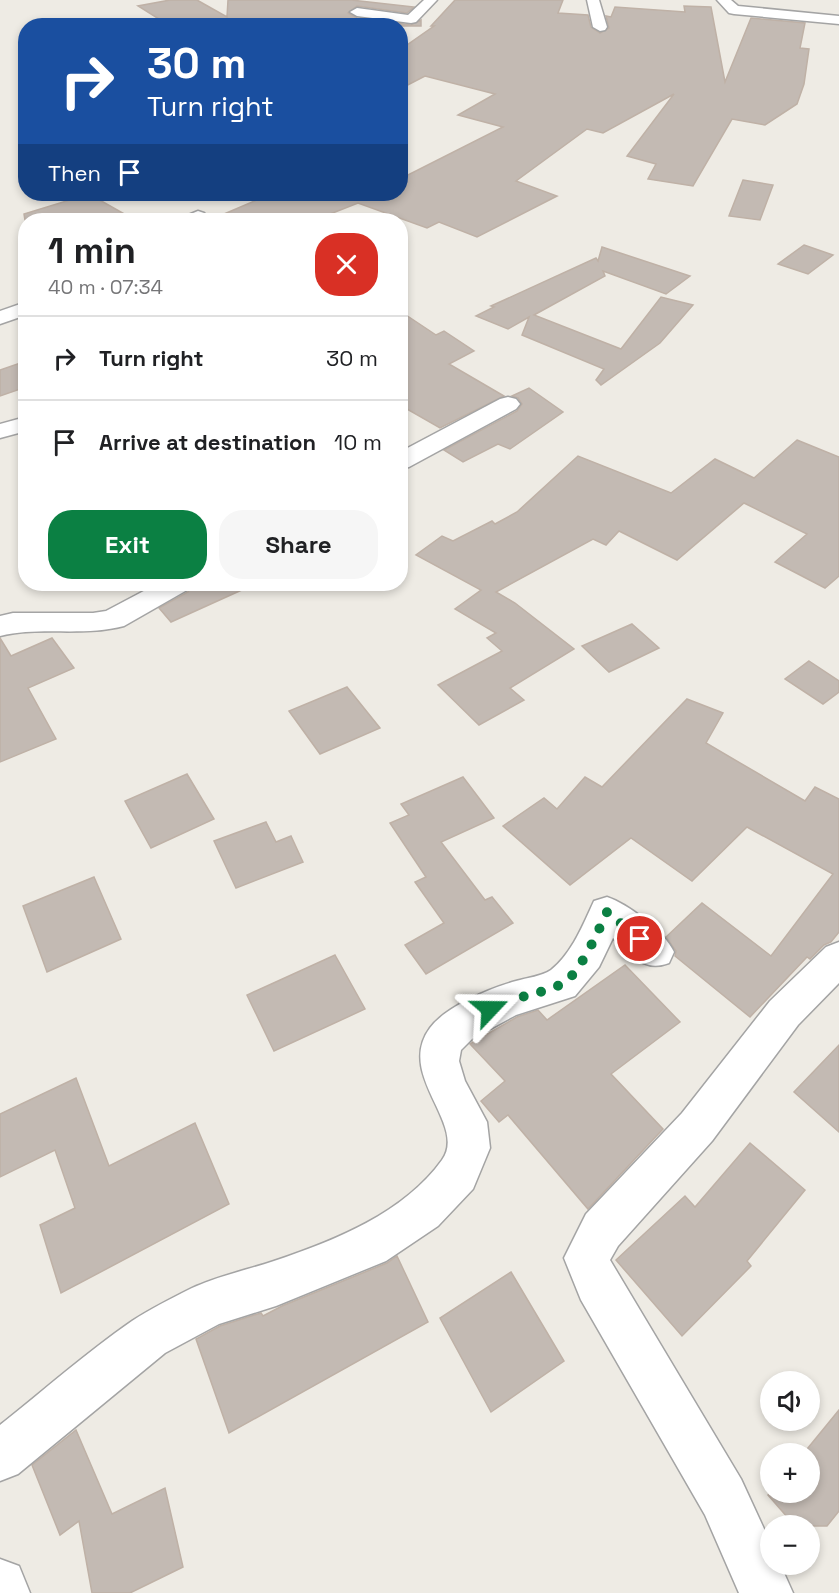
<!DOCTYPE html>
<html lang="en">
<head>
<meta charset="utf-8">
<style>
	body { margin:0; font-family:"Space Grotesk",sans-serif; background:#f6f6f6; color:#202124; height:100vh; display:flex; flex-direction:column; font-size:22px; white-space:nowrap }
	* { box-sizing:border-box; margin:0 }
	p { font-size:20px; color:#757577 }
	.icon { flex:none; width:33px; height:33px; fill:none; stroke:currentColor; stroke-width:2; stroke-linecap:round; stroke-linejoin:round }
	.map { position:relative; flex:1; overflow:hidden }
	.panel { position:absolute; left:18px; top:213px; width:390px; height:378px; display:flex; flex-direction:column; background:#fff; border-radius:24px; box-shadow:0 3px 9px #0003 }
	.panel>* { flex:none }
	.hud { position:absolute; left:18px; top:18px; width:390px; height:183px; border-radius:24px; box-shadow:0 3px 9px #0003; background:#1a4fa0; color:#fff; overflow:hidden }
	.fabs { position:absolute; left:760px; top:1371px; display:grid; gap:12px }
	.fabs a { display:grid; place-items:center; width:60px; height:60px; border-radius:50%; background:#fff; box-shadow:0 3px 9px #0003; font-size:30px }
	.pin { position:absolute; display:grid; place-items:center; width:51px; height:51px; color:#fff; margin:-26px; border:3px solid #fff; border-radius:50%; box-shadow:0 2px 6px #0007 }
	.me { position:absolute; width:66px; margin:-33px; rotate:67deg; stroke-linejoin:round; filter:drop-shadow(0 0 4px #0008) }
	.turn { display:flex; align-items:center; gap:21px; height:126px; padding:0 30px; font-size:27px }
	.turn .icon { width:78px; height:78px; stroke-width:2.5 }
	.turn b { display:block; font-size:42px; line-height:51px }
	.then { display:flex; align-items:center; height:57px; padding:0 30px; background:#0003; gap:12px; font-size:22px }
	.round { display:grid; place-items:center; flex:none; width:63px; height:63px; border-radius:24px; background:#f6f6f6 }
	.summary { display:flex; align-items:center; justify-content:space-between; height:102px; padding:0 30px }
	h1 { font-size:36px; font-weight:600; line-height:45px }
	.button { display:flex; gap:12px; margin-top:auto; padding:12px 30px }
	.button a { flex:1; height:69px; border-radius:24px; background:#0b8043; color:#fff; font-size:24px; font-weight:600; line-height:69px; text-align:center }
	.button a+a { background:#f6f6f6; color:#202124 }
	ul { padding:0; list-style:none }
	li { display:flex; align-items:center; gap:18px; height:84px; padding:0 30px; border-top:2px solid #e0e0e0 }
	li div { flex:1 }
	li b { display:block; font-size:22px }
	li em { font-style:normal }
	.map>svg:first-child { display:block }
	.building { fill:#c3bab3; stroke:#bfb1a6; stroke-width:1.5 }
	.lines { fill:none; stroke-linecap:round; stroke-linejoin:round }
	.street-casing { stroke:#a4a4a4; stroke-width:3 }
	.street { fill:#fff; fill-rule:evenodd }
	.route { stroke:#0b8043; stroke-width:10; stroke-dasharray:0 18 }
</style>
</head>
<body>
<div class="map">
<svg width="839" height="1593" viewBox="0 0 839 1593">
	<rect width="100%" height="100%" fill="#eeebe4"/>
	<g class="building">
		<polygon points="170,0 197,0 227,17 228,0 351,0 414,7 407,13 357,6 348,13 357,18 411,25 421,20 421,26 170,26 138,6"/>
		<polygon points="455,0 563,0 558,13 588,15 591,27 600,33 609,28 606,16 611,17 615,7 685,12 684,6 711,7 725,82 751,18 805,23 800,48 809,49 804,84 797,104 765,125 732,119 693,186 648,179 656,164 627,156 674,94 603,133 587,129 516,181 557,196 477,237 439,222 427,228 358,203 315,220 210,220 271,194 400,194 400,179 503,127 458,115 495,94 425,76 400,89 400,50 434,26 431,26"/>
		<polygon points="743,180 773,185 760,220 729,216"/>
		<polygon points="89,194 135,220 25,220 24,214"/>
		<polygon points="804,245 833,255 808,274 778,264"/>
		<polygon points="602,247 690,276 666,294 603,271 605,276 534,315 621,349 661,297 693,305 660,343 601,385 596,380 604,369 522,335 529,317 508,329 476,316 494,307 491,306 596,258 598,261"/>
		<polygon points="400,311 436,335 444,331 474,351 449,364 504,396 440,428 400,405"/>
		<polygon points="26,361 26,387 0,396 0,370"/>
		<polygon points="529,388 563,412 510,449 498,444 463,462 444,450 517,411 522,404 518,398 512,396"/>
		<polygon points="797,440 839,457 839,576 825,588 775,562 807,534 744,503 677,560 619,531 606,545 593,539 496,592 515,603 574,649 510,688 524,700 479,725 438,685 502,651 487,638 496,633 455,609 481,590 416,555 442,536 453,541 492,521 495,524 517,512 578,456 671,493 715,459 754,478"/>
		<polygon points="193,584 255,584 171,622 159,608 188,592"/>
		<polygon points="632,624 659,648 609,672 582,646"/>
		<polygon points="0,638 11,656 52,638 74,668 28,688 56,739 0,762"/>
		<polygon points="809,661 839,681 839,692 823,704 785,679"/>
		<polygon points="347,687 380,728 320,754 289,711"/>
		<polygon points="687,699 723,713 706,743 805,801 815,787 839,799 839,932 831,942 824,945 810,959 807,957 750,1017 675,956 676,951 666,937 702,903 771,956 833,874 747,827 692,881 631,838 570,885 503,826 544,798 557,809 585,777 602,787"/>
		<polygon points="187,774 214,819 151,848 125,801"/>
		<polygon points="463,777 494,818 441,842 485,900 492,897 513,923 426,974 405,945 444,923 415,882 426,877 390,823 409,815 401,804"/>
		<polygon points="266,822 276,842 291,836 303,862 236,888 214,841"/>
		<polygon points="94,877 121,939 47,972 23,906"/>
		<polygon points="335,955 365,1009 274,1051 247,995"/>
		<polygon points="625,965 680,1022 611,1074 663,1129 588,1209 508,1115 499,1122 481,1101 505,1081 470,1044 517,1017 538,1010 547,1020"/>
		<polygon points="839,1045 839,1132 794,1092"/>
		<polygon points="76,1078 109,1166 195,1123 229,1204 61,1293 40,1225 75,1208 55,1150 0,1177 0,1114"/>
		<polygon points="750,1143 805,1190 747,1261 751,1266 682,1336 616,1260 685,1196 695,1207"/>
		<polygon points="397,1256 428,1322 229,1433 196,1339 220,1326 261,1313 263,1316 282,1306 387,1263"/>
		<polygon points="511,1272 564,1361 491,1412 440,1318"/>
		<polygon points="839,1410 839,1511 827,1526 795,1526 768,1495 771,1492 810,1492 810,1454 803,1454"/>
		<polygon points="76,1430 112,1514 165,1488 183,1567 130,1593 92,1593 79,1521 60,1535 32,1465"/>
	</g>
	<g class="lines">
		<defs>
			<g id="street">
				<polygon points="424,0 437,0 416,22 411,23 357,16 350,12 357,8 408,15"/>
				<polygon points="587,0 599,0 607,27 605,30 600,31 593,27"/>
				<polygon points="717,0 731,0 738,6 839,16 839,24 734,14 729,13"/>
				<polygon points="198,211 204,213 207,217 205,220 184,220 186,216"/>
				<polygon points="26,302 26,315 0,324 0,311"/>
				<polygon points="508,397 516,399 520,404 516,409 409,467 400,469 400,452 500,399"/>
				<polygon points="22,418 26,419 26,431 0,438 0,424"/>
				<path d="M 157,584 L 191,584 L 187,590 L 124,626 C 83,637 41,626 0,636 L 0,616 L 13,613 L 93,613 L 106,611 Z"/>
				<path d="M 607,897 C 628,904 665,932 674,952 L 669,963 C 643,973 632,954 613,938 L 599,967 L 575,996 L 516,1015 L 472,1039 L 461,1050 L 459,1061 L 465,1081 L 487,1122 L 490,1148 L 473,1189 L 438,1226 L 386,1261 L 276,1306 L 219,1324 L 165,1353 L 18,1474 L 0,1481 L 0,1425 C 43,1391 88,1351 132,1321 C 150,1309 172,1298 192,1288 C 218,1276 247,1270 274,1261 C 334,1241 404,1213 442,1160 C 468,1124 395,1075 430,1028 C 446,1006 491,988 516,981 C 526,978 543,976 551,970 C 572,953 583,925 594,901 Z"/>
				<polygon points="839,942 839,983 798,1025 712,1141 618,1246 610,1260 741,1479 771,1544 771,1564 780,1564 793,1593 739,1593 705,1515 581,1300 564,1258 586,1214 682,1113 770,1001 826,947"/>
				<polygon points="0,1559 19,1566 30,1593 0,1593"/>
			</g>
		</defs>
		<use href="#street" class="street-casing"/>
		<use href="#street" class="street"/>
	</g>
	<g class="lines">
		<path class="route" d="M 490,1009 C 512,997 537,995 560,985 C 579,977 598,931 607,912 L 640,939"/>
	</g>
</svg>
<div class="fabs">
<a><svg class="icon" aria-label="sound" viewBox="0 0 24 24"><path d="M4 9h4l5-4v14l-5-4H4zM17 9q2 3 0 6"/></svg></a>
<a>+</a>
<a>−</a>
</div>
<div class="pin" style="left:640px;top:939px;background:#d93025"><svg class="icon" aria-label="arrive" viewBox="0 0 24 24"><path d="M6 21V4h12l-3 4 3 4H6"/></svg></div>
<svg class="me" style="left:490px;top:1009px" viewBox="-20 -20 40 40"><path d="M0-17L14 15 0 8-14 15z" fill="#0b8043" stroke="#fff" stroke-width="4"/></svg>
<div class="hud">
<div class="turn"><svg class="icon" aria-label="right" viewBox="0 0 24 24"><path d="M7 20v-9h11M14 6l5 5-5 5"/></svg><div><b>30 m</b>Turn right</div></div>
<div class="then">Then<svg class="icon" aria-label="arrive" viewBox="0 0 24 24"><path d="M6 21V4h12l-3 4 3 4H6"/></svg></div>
</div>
<section class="panel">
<div class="summary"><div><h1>1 min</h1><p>40 m · 07:34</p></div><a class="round" style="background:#d93025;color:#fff"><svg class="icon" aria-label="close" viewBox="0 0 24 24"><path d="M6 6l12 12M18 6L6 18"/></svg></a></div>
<ul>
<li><svg class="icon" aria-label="right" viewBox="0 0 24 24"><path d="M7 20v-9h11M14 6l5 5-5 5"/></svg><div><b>Turn right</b></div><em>30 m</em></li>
<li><svg class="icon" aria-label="arrive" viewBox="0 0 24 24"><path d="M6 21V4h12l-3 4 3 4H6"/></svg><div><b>Arrive at destination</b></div><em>10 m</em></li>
</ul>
<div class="button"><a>Exit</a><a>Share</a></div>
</section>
</div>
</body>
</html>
